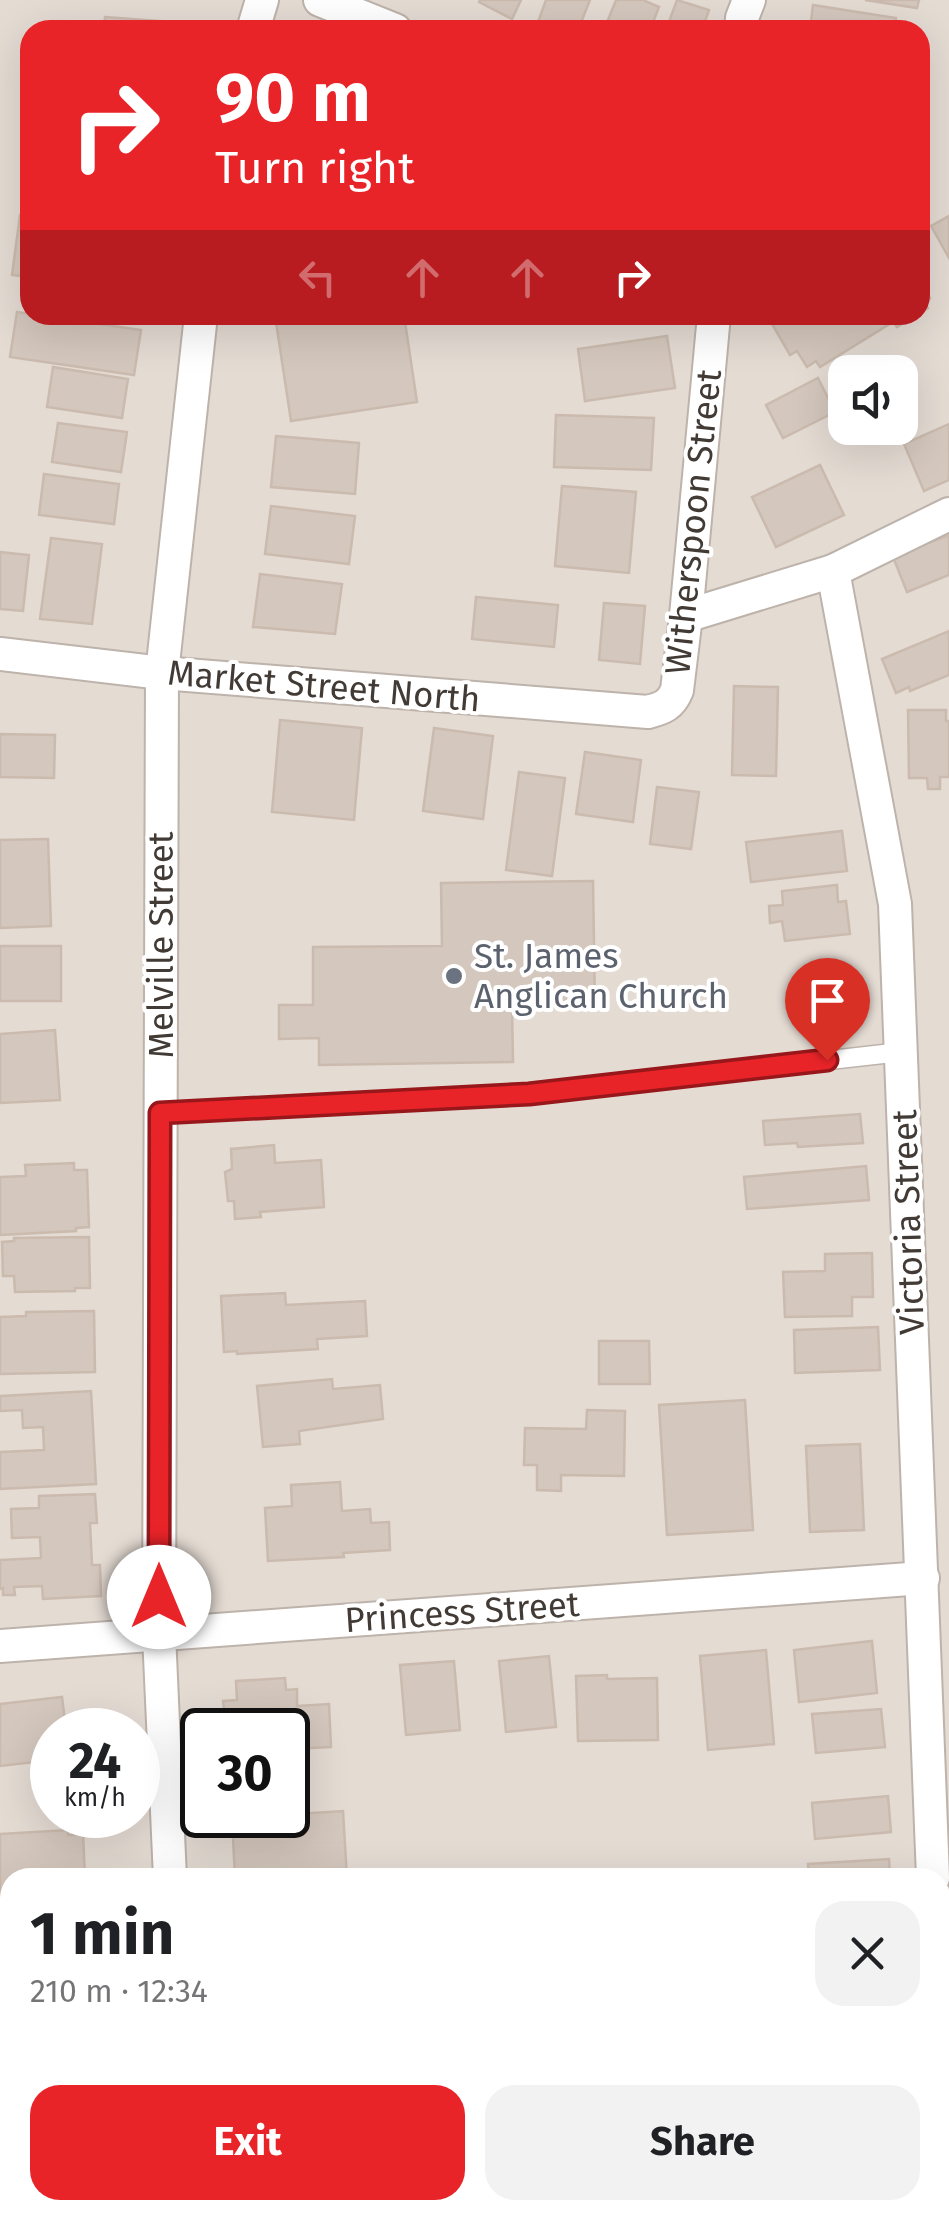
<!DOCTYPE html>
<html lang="en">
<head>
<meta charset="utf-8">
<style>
	body { margin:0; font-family:"Fira Sans",sans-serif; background:#f2f2f2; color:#202124; height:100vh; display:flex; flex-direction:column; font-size:38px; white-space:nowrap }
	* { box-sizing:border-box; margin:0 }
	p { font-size:32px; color:#757577 }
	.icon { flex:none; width:55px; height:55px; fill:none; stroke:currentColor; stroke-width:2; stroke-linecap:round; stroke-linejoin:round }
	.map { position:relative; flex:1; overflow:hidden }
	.side { position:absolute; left:0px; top:1868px; width:950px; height:352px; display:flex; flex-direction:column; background:#fff; border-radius:30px 30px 0 0; box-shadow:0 10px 40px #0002 }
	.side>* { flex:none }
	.guide { position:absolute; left:20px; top:20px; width:910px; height:305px; border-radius:30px; box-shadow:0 10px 40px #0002; background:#e82429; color:#fff; overflow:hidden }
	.buttons { position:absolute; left:828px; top:355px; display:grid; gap:20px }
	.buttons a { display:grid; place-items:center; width:90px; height:90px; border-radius:20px; background:#fff; box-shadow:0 10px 40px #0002; font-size:50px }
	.speed { position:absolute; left:30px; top:1708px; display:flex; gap:20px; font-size:50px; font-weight:700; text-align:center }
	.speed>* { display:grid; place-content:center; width:130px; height:130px; border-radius:50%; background:#fff; box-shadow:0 10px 40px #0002; line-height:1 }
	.speed small { font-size:25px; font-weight:400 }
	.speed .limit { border:5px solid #111; border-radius:15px; background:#fff; color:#111 }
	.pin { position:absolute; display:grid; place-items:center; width:85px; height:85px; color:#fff; margin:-102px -42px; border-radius:50% 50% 50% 0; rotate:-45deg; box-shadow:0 0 10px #0007 }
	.pin .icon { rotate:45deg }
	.me { position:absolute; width:110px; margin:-55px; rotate:0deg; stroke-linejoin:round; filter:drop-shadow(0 0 8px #0008) }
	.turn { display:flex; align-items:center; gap:35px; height:210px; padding:0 30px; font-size:45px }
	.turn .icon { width:130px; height:130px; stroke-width:2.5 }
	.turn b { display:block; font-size:70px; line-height:85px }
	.lanes { display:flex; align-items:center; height:95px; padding:0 30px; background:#0003; justify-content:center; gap:50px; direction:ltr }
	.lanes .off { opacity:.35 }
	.round { display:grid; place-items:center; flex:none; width:105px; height:105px; border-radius:30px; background:#f2f2f2 }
	.headline { display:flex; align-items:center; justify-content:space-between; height:170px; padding:0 30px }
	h1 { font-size:60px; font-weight:700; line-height:75px }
	.action { display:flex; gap:20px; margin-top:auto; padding:20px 30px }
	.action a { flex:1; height:115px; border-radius:30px; background:#e82429; color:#fff; font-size:40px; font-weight:700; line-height:115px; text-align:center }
	.action a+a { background:#f2f2f2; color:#202124 }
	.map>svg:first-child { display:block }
	.residential { fill:#e4dbd3; fill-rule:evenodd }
	.education { fill:#e9ddcf }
	.green { fill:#d4e2b0 }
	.building { fill:#d4c7bd; stroke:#cbbbae; stroke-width:2.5 }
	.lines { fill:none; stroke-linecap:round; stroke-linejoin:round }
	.service-casing { stroke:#beb3ab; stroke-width:21 }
	.minor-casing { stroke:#beb3ab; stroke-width:36 }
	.service { stroke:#fff; stroke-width:18 }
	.minor { stroke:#fff; stroke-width:32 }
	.route-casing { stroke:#97171b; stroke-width:25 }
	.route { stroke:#e82429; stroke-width:18 }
	.worship-dot { fill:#6b7280; stroke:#fff; stroke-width:4 }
	.labels { text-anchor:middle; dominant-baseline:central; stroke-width:8; stroke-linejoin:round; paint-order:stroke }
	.street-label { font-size:35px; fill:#423a35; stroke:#fff }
	.worship-label { font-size:35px; fill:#5b616d; stroke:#fff; text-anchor:start }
</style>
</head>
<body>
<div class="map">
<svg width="949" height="2218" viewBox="0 0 949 2218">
	<rect width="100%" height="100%" fill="#f0eae4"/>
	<path class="residential" d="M 0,0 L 949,0 L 949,2218 L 907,2218 L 906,2210 L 940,2210 L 940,1878 L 10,1878 L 10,2210 L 299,2210 L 222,2218 L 0,2218 ZM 30,30 L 920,30 L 920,315 L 30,315 ZM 845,372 L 900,372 L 900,428 L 845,428 ZM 52,1730 L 138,1730 L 138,1815 L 52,1815 ZM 202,1730 L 288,1730 L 288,1815 L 202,1815 Z"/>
	<polygon class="education" points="299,2210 906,2210 907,2218 222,2218"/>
	<polygon class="green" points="442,2210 651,2210 652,2218 443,2218"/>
	<g class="building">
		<polygon points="480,0 521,0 512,19 479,2"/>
		<polygon points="546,0 590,0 578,30 560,30 538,22"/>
		<polygon points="616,0 643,0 659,7 650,30 604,30"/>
		<polygon points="677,0 709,10 702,30 666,30"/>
		<polygon points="865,0 919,0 917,8"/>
		<polygon points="813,5 896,18 894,30 810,30"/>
		<polygon points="105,17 172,22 172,30 104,30"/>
		<polygon points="20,215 30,216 30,277 12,275"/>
		<polygon points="949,216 949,258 931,226"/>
		<polygon points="920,281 930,298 924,302 928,308 920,313"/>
		<polygon points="17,312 141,330 134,375 10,357"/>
		<polygon points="107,315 156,315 155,322"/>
		<polygon points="320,315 404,315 417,402 291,421 276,322"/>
		<polygon points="782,315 916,315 897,327 893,322 820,367 816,361 807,367 797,351 790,355 772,324 783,317"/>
		<polygon points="667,336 675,388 585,401 578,349"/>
		<polygon points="53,367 128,379 122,418 47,407"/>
		<polygon points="818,378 835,412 783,438 766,405"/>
		<polygon points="556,415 654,418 651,470 554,467"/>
		<polygon points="58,423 127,432 121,472 52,462"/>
		<polygon points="949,424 949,480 924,491 904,444"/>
		<polygon points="276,436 359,443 355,494 271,487"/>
		<polygon points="820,465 844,515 776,547 752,497"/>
		<polygon points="44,474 119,484 114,524 39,515"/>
		<polygon points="562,486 636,492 629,573 555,566"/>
		<polygon points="271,506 355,516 349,564 265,554"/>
		<polygon points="949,535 949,575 907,592 893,557"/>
		<polygon points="51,538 102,544 92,624 40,619"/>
		<polygon points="0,552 29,555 23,611 0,609"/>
		<polygon points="260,574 342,584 335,634 253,627"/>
		<polygon points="476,597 558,605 554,647 472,639"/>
		<polygon points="604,603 645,606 640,664 599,660"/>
		<polygon points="949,631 949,675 910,691 909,687 896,693 882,659"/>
		<polygon points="734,686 778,687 776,776 732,775"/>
		<polygon points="908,710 946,710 946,721 949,721 949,777 940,777 940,789 928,789 927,778 909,778"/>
		<polygon points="280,720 362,728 354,820 272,812"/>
		<polygon points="434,728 493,736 483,819 423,811"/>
		<polygon points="0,734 55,735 54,778 0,777"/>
		<polygon points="585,752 641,760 633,822 576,814"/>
		<polygon points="519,772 565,778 552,876 506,870"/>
		<polygon points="657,787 699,792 691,849 650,844"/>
		<polygon points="842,831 847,871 751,882 746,842"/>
		<polygon points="48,839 51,926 0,928 0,840"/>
		<polygon points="593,881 595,1007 512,1008 513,1062 319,1065 319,1038 279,1039 279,1005 313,1005 313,947 442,946 441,883"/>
		<polygon points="837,885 838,902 846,901 850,934 785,941 782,921 770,923 769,906 783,905 782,891"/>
		<rect x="0" y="946" width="61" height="55"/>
		<polygon points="55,1030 60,1100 0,1103 0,1034"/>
		<polygon points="860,1114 863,1143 798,1147 797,1143 765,1145 763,1121"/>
		<polygon points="274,1145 275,1163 321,1160 324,1207 260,1212 261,1217 235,1219 234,1201 228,1201 225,1172 232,1169 231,1149"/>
		<polygon points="74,1163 74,1170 87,1170 89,1227 76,1228 76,1231 0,1235 0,1177 26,1176 25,1165"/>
		<polygon points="866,1166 869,1200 747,1209 744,1177"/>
		<polygon points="89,1237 90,1288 75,1288 75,1291 15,1292 14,1276 3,1276 2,1242 14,1241 14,1238"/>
		<polygon points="872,1253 873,1297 852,1297 852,1316 785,1317 783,1272 825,1271 825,1254"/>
		<polygon points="285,1293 286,1305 365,1301 367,1336 317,1339 318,1349 237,1354 237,1351 224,1352 221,1296"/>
		<polygon points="94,1311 95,1372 0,1374 0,1317 26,1316 26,1312"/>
		<polygon points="878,1327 880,1370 795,1373 794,1330"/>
		<polygon points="599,1341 649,1341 650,1384 599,1384"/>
		<polygon points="332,1379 333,1389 380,1385 383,1419 299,1431 300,1444 263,1447 257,1386"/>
		<polygon points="91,1391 96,1484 0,1489 0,1452 44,1450 43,1427 23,1428 22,1410 0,1411 0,1396"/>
		<polygon points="745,1400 753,1530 667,1535 659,1405"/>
		<polygon points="587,1410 625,1411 624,1476 561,1475 561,1491 537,1490 537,1465 524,1465 525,1428 586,1429"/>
		<polygon points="860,1444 864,1530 810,1532 806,1446"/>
		<polygon points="340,1482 342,1511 370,1509 371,1523 389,1522 390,1550 343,1553 344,1557 268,1561 265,1508 292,1506 291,1485"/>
		<polygon points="95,1494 97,1523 90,1523 92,1565 100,1565 101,1596 43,1599 42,1586 14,1587 15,1595 3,1595 3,1588 0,1589 0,1560 41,1558 40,1537 12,1538 11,1509 39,1508 39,1496"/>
		<polygon points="872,1641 877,1693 799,1702 794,1650"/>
		<polygon points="766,1650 774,1744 708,1750 700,1656"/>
		<polygon points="549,1656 556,1727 506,1732 499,1661"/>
		<polygon points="454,1661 460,1730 406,1735 400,1665"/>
		<polygon points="607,1675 607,1679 657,1678 658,1740 578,1741 576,1676"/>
		<polygon points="285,1678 286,1690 297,1689 297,1706 329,1704 331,1747 288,1749 288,1730 236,1730 236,1721 225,1718 223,1701 237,1700 236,1681"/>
		<polygon points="62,1697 66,1730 52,1730 52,1760 0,1766 0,1704"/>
		<polygon points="881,1709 885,1747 816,1753 812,1714"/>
		<polygon points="888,1796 891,1832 815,1839 812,1803"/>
		<polygon points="343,1811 347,1878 235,1878 232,1818"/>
		<polygon points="68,1830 68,1835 83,1834 85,1878 10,1878 10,1897 0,1897 0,1834"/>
		<polygon points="889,1859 890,1878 809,1878 808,1864"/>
		<polygon points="10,1917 10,1958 0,1958 0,1918"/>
		<polygon points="0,2031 10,2031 10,2105 2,2106"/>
	</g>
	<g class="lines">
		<defs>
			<polyline id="service" points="161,1113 529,1094 901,1052"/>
			<g id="minor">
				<polyline points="320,0 395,30"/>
				<polyline points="253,30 262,0"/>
				<polyline points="741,30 742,18 749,0"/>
				<polyline points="833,571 895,904 933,1878"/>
				<polyline points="686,616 833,571 949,514"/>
				<path d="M 0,654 L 162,673 L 648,712 C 663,708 671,705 677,690 L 686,616 L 714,315"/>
				<polyline points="0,1646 923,1578"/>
				<polyline points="170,1878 159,1634 162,673 201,315"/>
				<polyline points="940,2066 947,2218"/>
				<polyline points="0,2183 10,2182"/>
				<polyline points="185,2210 186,2218"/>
			</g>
		</defs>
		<use href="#service" class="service-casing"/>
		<use href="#minor" class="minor-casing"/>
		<use href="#service" class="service"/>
		<use href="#minor" class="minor"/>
	</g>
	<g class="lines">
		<defs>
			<polyline id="route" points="159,1597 160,1113 529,1094 827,1060"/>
		</defs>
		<use href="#route" class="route-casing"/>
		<use href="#route" class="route"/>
	</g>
	<circle class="worship-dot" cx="454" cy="976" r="10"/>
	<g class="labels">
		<g class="street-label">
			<text transform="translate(693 522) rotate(-84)">Witherspoon Street</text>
			<text transform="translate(324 686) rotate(5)">Market Street North</text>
			<text transform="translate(161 945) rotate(-90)">Melville Street</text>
			<text transform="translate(908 1222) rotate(-92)">Victoria Street</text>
			<text transform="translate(462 1612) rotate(-4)">Princess Street</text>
		</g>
		<g class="worship-label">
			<text x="474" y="956">St. James<tspan x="474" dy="40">Anglican Church</tspan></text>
		</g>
	</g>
</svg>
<div class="buttons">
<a><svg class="icon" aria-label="sound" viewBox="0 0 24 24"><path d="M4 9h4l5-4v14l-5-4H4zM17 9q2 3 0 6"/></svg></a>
</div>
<div class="speed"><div>24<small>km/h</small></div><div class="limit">30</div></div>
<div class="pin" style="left:827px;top:1060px;background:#d93025"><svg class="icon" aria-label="arrive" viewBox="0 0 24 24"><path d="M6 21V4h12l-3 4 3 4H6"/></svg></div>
<svg class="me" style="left:159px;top:1597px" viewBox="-20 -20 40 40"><circle r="19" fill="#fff"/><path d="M0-13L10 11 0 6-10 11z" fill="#e82429"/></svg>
<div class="guide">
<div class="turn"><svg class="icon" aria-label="right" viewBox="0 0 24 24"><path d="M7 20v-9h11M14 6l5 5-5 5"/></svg><div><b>90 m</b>Turn right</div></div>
<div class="lanes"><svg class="icon off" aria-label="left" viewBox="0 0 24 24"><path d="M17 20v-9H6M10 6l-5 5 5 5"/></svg><svg class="icon off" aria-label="ahead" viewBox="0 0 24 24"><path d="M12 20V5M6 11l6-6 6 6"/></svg><svg class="icon off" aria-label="ahead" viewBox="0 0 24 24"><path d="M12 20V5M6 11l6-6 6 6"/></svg><svg class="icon" aria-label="right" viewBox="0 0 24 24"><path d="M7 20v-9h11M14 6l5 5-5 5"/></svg></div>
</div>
<section class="side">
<div class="headline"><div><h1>1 min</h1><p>210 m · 12:34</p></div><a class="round"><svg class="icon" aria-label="close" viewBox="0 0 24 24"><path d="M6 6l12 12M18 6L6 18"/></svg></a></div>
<div class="action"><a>Exit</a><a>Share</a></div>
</section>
</div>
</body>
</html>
